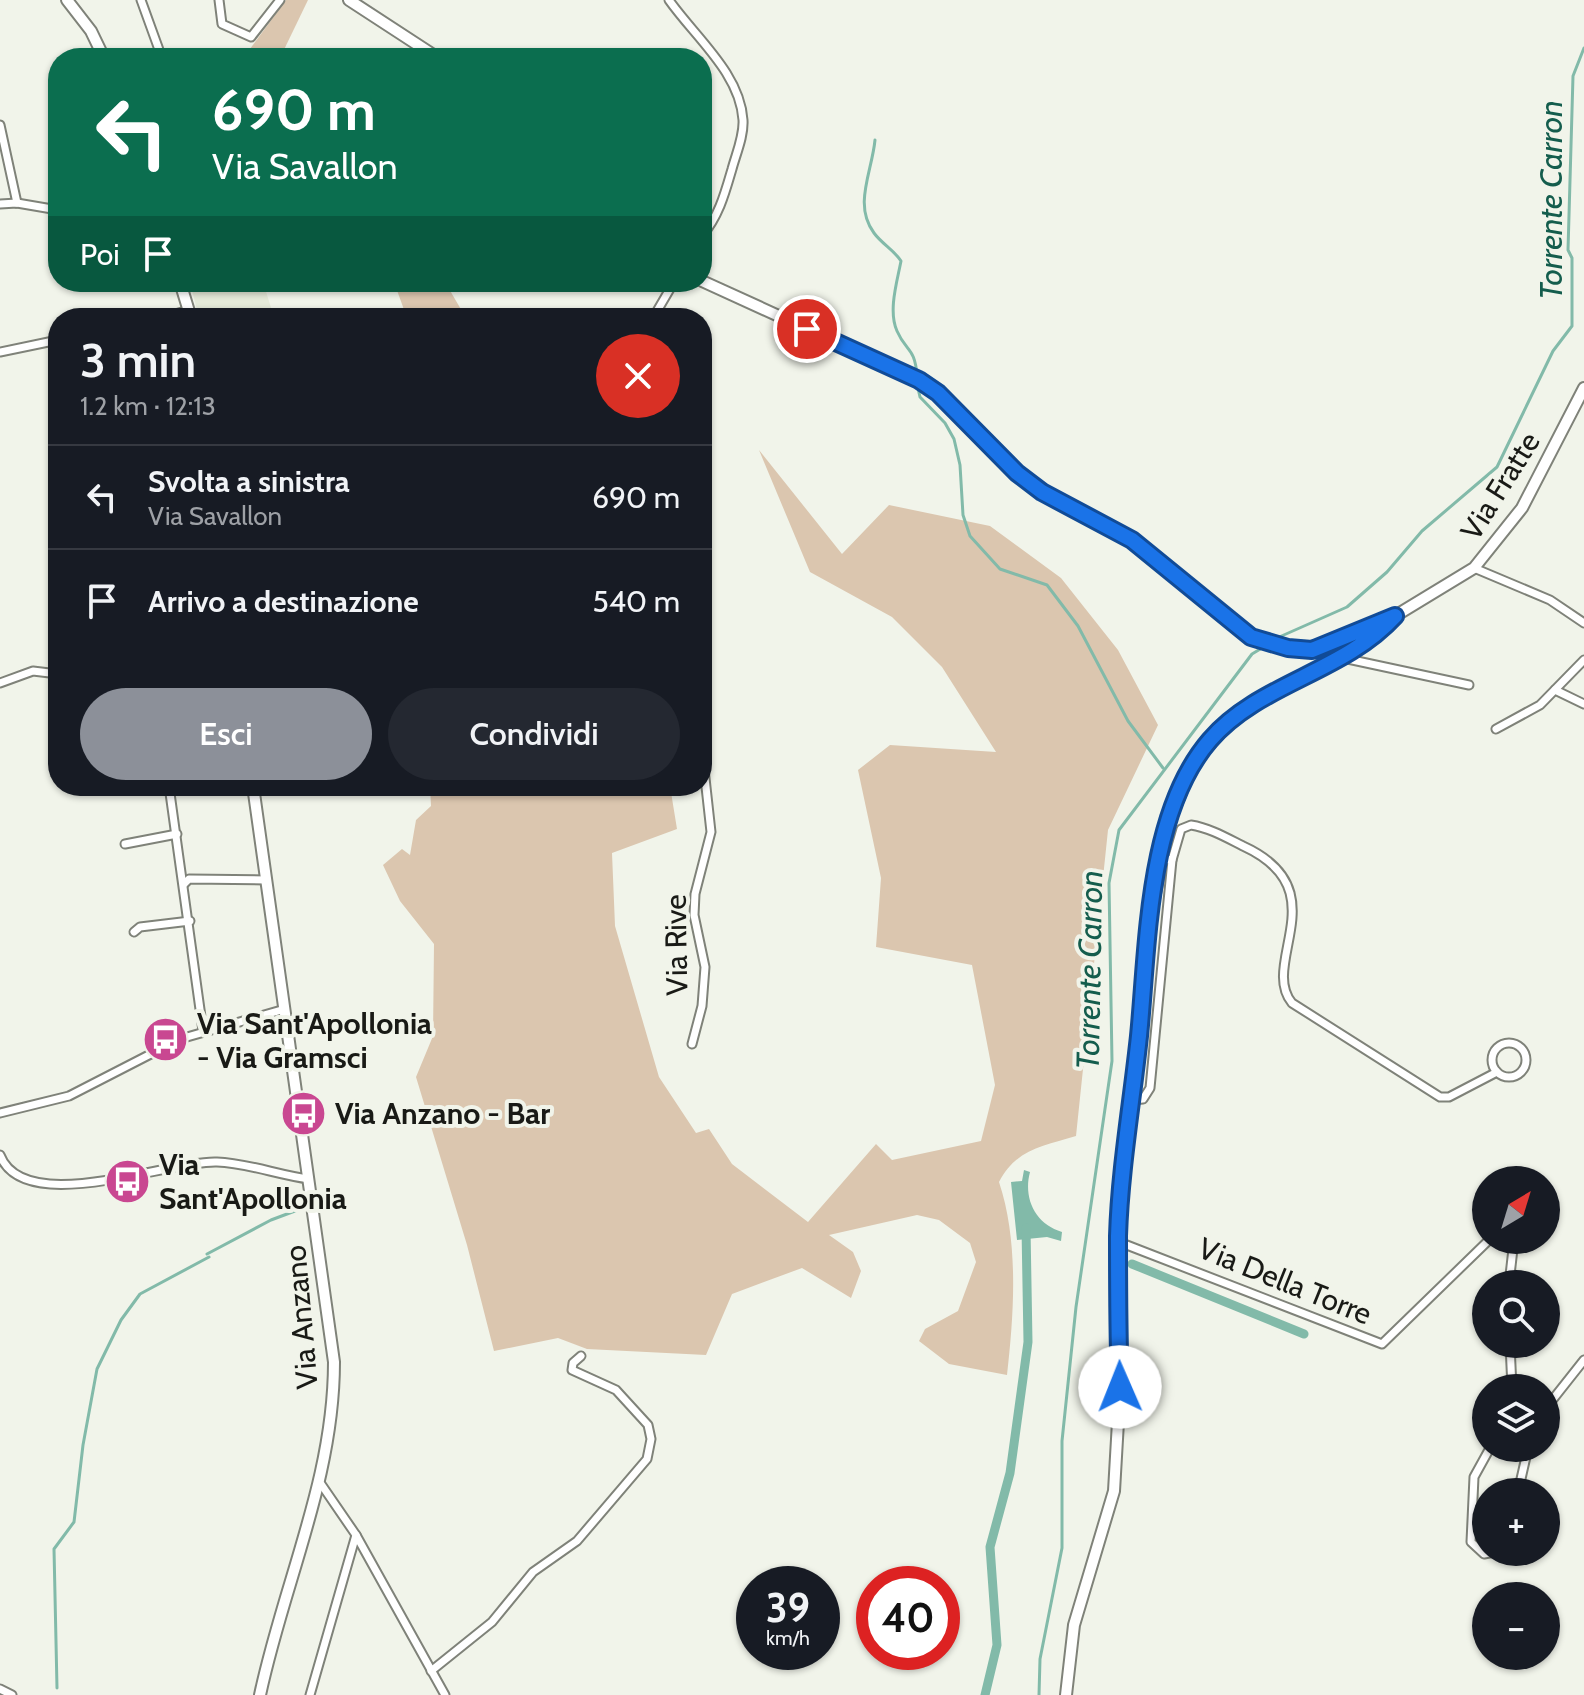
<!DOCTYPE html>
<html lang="it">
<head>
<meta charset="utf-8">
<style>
	body { margin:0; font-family:Cabin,sans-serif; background:#242831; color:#f1f3f6; height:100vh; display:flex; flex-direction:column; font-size:30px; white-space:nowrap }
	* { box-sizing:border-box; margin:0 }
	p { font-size:26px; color:#9ea1a6 }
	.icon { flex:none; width:44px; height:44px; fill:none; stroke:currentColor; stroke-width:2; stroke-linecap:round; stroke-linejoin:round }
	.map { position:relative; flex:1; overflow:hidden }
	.drawer { position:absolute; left:48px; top:308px; width:664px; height:488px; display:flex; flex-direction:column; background:#171b24; border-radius:32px; box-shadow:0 2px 6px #0004 }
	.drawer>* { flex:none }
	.hud { position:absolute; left:48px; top:48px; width:664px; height:244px; border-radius:32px; box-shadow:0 2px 6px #0004; background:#0b6e4f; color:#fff; overflow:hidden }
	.needle { width:52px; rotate:38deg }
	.controls { position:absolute; left:1472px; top:1166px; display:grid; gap:16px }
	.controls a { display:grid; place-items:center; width:88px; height:88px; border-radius:50%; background:#171b24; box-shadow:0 2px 6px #0004; font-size:40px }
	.speed { position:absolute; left:736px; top:1566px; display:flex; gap:16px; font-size:40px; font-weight:700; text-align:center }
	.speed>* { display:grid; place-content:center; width:104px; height:104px; border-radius:50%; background:#171b24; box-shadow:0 2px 6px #0004; line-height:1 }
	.speed small { font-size:20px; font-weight:400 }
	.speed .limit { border:12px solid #d22; background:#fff; color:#111 }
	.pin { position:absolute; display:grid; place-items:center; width:68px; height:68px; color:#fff; margin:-34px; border:4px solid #fff; border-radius:50%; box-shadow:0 2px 8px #0007 }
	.me { position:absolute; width:88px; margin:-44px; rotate:359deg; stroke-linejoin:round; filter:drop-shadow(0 0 6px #0008) }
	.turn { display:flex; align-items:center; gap:28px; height:168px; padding:0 32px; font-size:36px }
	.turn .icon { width:104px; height:104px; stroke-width:2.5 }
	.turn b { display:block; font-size:56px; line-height:68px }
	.then { display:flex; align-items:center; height:76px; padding:0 32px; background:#0003; gap:16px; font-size:30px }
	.round { display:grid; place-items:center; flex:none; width:84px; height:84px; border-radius:42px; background:#242831 }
	.head { display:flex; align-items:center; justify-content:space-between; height:136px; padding:0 32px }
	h1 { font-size:48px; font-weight:600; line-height:60px }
	.primary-button { display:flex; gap:16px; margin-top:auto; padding:16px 32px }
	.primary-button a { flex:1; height:92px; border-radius:48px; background:#8c9099; color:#fff; font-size:32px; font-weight:600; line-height:92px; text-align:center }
	.primary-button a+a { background:#242831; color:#f1f3f6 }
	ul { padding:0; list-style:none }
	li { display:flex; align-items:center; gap:24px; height:104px; padding:0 32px; border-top:2px solid #363941 }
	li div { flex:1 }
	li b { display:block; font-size:30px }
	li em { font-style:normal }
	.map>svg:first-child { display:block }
	.built { fill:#e5ead9 }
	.green { fill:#dbc6af }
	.water { fill:#82baa9 }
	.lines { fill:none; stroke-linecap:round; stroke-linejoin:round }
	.stream { stroke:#82baa9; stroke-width:3 }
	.canal { stroke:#82baa9; stroke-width:9 }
	.street-casing { stroke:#7f8279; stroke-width:11 }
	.secondary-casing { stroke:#7f8279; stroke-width:14 }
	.street { stroke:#fff; stroke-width:7 }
	.secondary { stroke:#fff; stroke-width:10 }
	.route-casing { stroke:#114b97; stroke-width:20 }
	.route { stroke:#1a73e8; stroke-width:14 }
	.labels { text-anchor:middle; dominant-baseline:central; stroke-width:8; stroke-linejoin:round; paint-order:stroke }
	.street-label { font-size:30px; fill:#191a16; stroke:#f1f4ea }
	.poi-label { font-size:30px; font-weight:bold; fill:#191a16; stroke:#f1f4ea; text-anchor:start }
	.water-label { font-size:32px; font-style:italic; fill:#145d4d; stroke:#f1f4ea }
</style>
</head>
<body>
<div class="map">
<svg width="1584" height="1695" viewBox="0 0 1584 1695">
	<rect width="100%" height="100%" fill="#f1f4ea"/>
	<polygon class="built" points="190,282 263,282 273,314 261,318 199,318"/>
	<g class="green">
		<polygon points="286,0 308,0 280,58 248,57 247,53"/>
		<polygon points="394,282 445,282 466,318 407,318"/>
		<path d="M 759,450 L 842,554 L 889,505 L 990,526 L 1061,578 L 1118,650 L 1158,725 L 1108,830 L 1076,1136 C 1043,1146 1016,1149 999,1182 C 1019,1242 1014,1313 1007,1375 L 949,1364 L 919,1341 L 925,1329 L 958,1311 L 976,1262 L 970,1243 L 939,1220 L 917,1215 L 829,1235 L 853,1252 L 861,1271 L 851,1298 L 802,1268 L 732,1294 L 706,1355 L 587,1349 L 558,1338 L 494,1351 L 467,1245 L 416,1077 L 433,1036 L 434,944 L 400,901 L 383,865 L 402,849 L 410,855 L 416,820 L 431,806 L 430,786 L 670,786 L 677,829 L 612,853 L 615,926 L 659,1077 L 696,1133 L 709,1129 L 732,1164 L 808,1222 L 876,1144 L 892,1160 L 981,1141 L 995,1085 L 972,965 L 876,947 L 881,878 L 858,770 L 890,745 L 996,752 L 942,667 L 892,617 L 810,572 Z"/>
	</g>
	<path class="water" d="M 1024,1170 L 1030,1172 C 1023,1198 1035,1224 1062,1232 L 1061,1241 L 1047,1237 L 1017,1240 L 1011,1182 L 1022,1181 Z"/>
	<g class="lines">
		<g class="stream">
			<path d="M 875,140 C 872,172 853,205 874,233 C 882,244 894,250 901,261 C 897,282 888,311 897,331 C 906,352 915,347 917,376"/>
			<polyline points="917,384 920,397 945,423 954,439 960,465 963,515 970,536 1000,569 1047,585 1078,626 1128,721 1163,768"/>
			<polyline points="1277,638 1347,607 1387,572 1422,531 1497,467 1553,351 1572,326 1572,258 1568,250 1573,76 1584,48"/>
			<polyline points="207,1254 271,1220 303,1208"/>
			<polyline points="57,1688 54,1549 74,1522 83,1445 97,1369 121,1320 140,1294 209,1257"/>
			<polyline points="1039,1695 1040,1659 1062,1548 1062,1441 1076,1307 1112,1061 1109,883 1119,830 1252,654 1267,645"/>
		</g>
		<g class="canal">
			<polyline points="1132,1264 1304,1334"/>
			<polyline points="985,1695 997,1645 990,1547 1010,1473 1028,1342 1026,1228"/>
		</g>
		<defs>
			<g id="street">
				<polyline points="141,0 162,58"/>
				<polyline points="219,0 222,24 251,37 280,0"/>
				<path d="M 669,0 C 695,37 740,73 743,120 C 744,136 736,154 732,169 C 725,193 719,216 702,236"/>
				<polyline points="0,125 17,203"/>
				<polyline points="0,204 17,203 58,210"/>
				<polyline points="161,318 189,310"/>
				<polyline points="653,318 674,282"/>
				<polyline points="0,352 58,340"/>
				<polyline points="1474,568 1550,600 1584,623"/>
				<polyline points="1343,658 1469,685"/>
				<polyline points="0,683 33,671 58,674"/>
				<polyline points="1555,690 1584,704"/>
				<polyline points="1496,729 1540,705 1584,660"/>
				<polyline points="169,786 203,1031"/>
				<polyline points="125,844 177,834"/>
				<path d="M 1160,859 L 1172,860 L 1181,829 L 1191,825 C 1210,828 1227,838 1243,846 C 1339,890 1259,963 1292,1003 L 1440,1097 L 1449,1097 L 1497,1072"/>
				<polyline points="184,884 189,879 266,880"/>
				<polyline points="134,932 140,927 190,921"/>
				<circle cx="1509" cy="1060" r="17"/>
				<polyline points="692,1044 702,1006 705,967 694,915 695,894 711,832 702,751"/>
				<polyline points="1132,1100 1143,1099 1150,1088 1172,860"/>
				<polyline points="0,1113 69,1096 180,1039 285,1009"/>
				<path d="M 0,1155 C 24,1218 169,1160 217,1162 C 248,1163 278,1175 309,1179"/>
				<polyline points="1119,1242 1382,1344 1489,1240"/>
				<polyline points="1509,1284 1514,1240"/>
				<polyline points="1510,1344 1512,1388"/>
				<polyline points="1546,1408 1584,1360"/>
				<polyline points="1490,1448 1474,1477 1471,1542 1484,1554 1495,1552"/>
				<polyline points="321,1484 356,1535 445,1695"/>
				<polyline points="1518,1492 1528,1448"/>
				<polyline points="431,1671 492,1622 533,1572 577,1541 647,1459 651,1439 648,1425 616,1390 572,1370 573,1363 581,1356"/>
				<polyline points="0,1689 12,1695"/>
				<polyline points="310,1695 356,1535"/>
			</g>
			<g id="secondary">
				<polyline points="67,0 91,31 104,58"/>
				<polyline points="349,0 438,58"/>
				<polyline points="702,281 919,380 938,393 1017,473 1042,492 1132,540 1242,632 1300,651 1324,647 1395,616 1474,568 1522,508 1584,388"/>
				<polyline points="180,282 191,318"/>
				<path d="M 253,786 L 334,1362 C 334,1479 284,1582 260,1695"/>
				<polyline points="1066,1695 1074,1625 1114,1491 1120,1387 1120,1213 1150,918 1170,820 1193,763 1237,714 1343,658 1378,635 1395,616"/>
			</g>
		</defs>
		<use href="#street" class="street-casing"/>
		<use href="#secondary" class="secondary-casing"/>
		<use href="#street" class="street"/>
		<use href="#secondary" class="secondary"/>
	</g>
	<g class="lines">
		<defs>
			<path id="route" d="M 807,329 L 919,380 L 938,393 L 1017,473 L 1042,492 L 1132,540 L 1251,637 L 1288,648 L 1312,650 L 1395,616 C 1343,673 1259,683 1210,740 C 1147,813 1148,944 1139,1036 C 1132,1102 1120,1170 1118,1236 C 1118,1286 1118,1337 1120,1387"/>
		</defs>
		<use href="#route" class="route-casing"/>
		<use href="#route" class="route"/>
	</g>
	<defs>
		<symbol id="bus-disc" viewBox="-11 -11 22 22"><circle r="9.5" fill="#c94791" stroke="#f1f4ea"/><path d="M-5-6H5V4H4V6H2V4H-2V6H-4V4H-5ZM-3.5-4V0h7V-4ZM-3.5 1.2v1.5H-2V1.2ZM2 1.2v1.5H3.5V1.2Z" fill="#fff"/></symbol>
	</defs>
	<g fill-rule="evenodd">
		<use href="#bus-disc" x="140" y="1014" width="51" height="51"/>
		<use href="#bus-disc" x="278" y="1088" width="51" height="51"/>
		<use href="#bus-disc" x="102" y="1156" width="51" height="51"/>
	</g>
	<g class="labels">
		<g class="street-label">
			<text transform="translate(1500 486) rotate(-58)">Via Fratte</text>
			<text transform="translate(676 945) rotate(-91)">Via Rive</text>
			<text transform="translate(1285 1281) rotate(22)">Via Della Torre</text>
			<text transform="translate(301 1317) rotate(-95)">Via Anzano</text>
		</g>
		<g class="poi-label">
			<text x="197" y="1023">Via Sant'Apollonia<tspan x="197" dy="34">- Via Gramsci</tspan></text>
			<text x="335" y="1113">Via Anzano - Bar</text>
			<text x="159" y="1164">Via<tspan x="159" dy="34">Sant'Apollonia</tspan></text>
		</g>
		<g class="water-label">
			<text transform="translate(1550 200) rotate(-90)">Torrente Carron</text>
			<text transform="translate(1089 970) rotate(-89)">Torrente Carron</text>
		</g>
	</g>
</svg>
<div class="controls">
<a><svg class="needle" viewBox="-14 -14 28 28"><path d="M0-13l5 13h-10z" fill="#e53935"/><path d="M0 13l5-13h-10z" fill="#9ea1a6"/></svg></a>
<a><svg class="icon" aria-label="search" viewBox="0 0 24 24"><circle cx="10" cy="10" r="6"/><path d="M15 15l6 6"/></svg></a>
<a><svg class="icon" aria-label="layers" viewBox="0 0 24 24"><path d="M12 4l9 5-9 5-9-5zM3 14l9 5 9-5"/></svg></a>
<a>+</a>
<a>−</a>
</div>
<div class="speed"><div>39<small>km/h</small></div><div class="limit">40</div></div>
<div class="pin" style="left:807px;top:329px;background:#d93025"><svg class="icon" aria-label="arrive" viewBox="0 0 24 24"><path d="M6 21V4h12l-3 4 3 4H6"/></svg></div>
<svg class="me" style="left:1120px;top:1387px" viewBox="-20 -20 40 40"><circle r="19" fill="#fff"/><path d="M0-13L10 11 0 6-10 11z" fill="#1a73e8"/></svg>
<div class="hud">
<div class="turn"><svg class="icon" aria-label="left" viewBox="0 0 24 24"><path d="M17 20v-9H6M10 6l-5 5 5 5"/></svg><div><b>690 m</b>Via Savallon</div></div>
<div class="then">Poi<svg class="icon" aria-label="arrive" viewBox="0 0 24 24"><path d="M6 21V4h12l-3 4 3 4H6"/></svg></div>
</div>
<section class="drawer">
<div class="head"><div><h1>3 min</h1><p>1.2 km · 12:13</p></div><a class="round" style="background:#d93025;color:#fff"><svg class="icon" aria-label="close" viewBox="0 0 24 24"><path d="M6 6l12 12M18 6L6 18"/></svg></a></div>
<ul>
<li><svg class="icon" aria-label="left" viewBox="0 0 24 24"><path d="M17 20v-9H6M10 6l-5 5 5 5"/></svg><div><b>Svolta a sinistra</b><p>Via Savallon</p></div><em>690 m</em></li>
<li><svg class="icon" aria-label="arrive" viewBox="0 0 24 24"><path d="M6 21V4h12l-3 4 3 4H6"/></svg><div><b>Arrivo a destinazione</b></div><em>540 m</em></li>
</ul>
<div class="primary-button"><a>Esci</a><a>Condividi</a></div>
</section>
</div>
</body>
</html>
